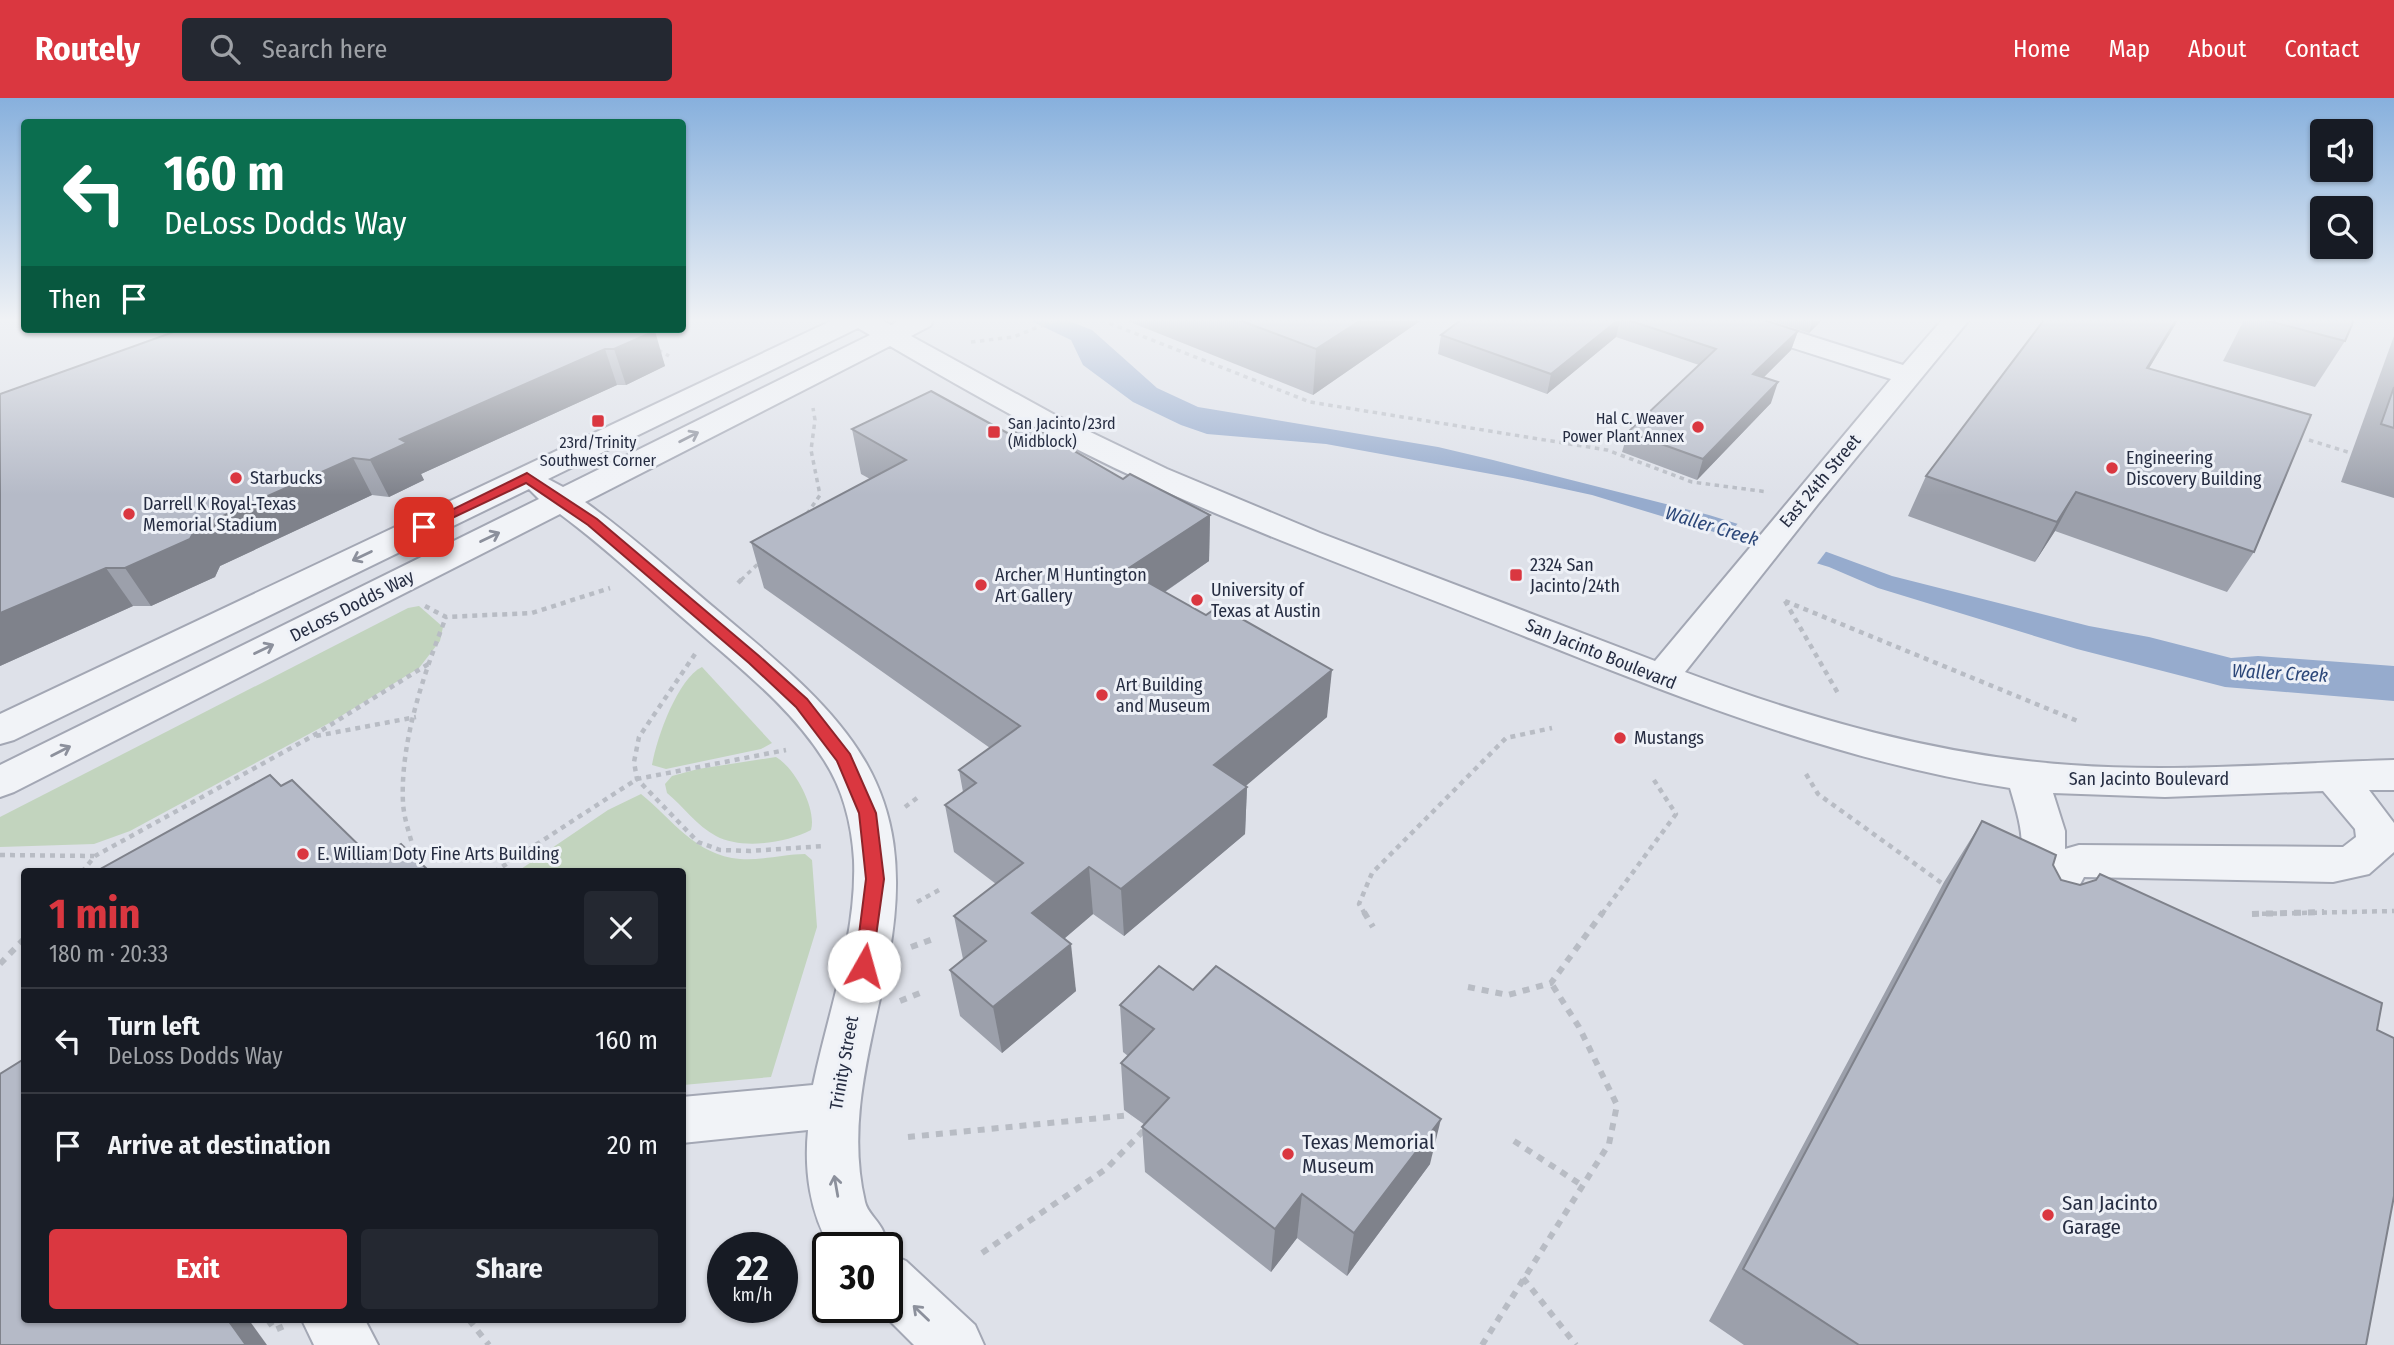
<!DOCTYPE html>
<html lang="en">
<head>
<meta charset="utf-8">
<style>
	body { margin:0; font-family:"Fira Sans Condensed",sans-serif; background:#242831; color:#f1f3f6; height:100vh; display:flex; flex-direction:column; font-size:26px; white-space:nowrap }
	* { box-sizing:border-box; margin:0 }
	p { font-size:23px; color:#9ea1a6 }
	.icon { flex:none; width:38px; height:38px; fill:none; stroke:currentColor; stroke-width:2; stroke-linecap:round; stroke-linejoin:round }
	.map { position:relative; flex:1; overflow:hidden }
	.side { position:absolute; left:21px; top:770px; width:665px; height:455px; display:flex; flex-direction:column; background:#171b24; border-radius:7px; box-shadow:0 2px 5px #0004 }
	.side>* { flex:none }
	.guide { position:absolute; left:21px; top:21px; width:665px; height:214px; border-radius:7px; box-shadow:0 2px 5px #0004; background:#0b6e4f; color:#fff; overflow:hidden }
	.tools { position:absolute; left:2310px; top:21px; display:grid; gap:14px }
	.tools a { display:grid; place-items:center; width:63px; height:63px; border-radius:7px; background:#171b24; box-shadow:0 2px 5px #0004; font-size:35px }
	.speed { position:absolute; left:707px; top:1134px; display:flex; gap:14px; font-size:35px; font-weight:700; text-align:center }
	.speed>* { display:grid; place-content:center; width:91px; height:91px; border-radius:50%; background:#171b24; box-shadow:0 2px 5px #0004; line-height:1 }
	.speed small { font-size:18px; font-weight:400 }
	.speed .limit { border:4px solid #111; border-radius:10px; background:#fff; color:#111 }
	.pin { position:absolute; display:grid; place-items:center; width:60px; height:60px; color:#fff; margin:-30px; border-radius:14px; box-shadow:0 4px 10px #0006 }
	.me { position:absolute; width:77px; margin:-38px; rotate:7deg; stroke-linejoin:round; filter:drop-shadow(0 0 5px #0008) }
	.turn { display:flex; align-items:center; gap:24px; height:147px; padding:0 28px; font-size:32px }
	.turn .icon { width:91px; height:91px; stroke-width:2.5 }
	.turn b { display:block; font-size:49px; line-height:60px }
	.then { display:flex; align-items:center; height:66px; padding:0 28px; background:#0003; gap:14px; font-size:26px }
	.round { display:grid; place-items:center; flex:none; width:74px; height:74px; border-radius:7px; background:#242831 }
	.head { display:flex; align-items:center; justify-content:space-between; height:119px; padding:0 28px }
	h1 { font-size:42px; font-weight:700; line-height:52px; color:#da3740 }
	.button { display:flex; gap:14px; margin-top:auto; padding:14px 28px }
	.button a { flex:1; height:80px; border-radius:7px; background:#da3740; color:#fff; font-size:28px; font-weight:700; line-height:80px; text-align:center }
	.button a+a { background:#242831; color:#f1f3f6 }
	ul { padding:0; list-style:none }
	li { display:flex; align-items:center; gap:21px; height:105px; padding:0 28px; border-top:2px solid #363941 }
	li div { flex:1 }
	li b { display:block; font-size:26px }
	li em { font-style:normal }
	header { display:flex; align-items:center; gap:42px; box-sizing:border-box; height:98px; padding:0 35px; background:#da3740; color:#fff }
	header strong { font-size:33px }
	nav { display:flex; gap:38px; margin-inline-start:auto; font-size:24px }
	.search { width:490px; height:63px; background:#242831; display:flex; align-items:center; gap:18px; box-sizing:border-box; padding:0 24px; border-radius:7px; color:#9ea1a6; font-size:26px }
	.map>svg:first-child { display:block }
	.green { fill:#c2d4be }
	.water { fill:#96abcd }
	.pier { fill:#dee1e9 }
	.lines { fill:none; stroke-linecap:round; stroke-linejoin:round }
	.minor-casing { stroke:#a3a7b4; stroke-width:4 }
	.path-far2 { stroke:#b8bcc4; stroke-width:3.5; stroke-dasharray:4.5 4.5; stroke-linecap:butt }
	.path-far1 { stroke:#b8bcc4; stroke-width:4.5; stroke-dasharray:5 5; stroke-linecap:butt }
	.path { stroke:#b8bcc4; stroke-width:6; stroke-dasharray:7 7; stroke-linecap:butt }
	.minor { fill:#f1f3f7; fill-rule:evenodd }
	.wall { fill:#9ca0ab }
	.shaded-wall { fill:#7f828b }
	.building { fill:#b5bac7; stroke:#7f828b; stroke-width:2 }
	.oneway { stroke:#8c909c }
	.route { fill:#da3740; stroke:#8e242a; stroke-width:2 }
	.poi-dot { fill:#da3740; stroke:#eef1f7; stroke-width:2.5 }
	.labels { text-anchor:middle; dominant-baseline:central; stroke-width:6; stroke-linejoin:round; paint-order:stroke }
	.far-poi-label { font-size:16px; fill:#262d42; stroke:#eef1f7; text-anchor:end }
	.poi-label { font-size:18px; fill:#262d42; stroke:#eef1f7; text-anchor:start }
	.street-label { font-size:18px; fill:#262d42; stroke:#eef1f7 }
	.water-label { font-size:19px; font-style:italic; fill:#2c4779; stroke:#eef1f7 }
	.near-poi-label { font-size:21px; fill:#262d42; stroke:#eef1f7; text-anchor:start }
</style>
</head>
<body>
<header>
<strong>Routely</strong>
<div class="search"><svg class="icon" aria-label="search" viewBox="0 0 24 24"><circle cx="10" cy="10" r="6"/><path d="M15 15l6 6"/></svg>Search here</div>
<nav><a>Home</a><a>Map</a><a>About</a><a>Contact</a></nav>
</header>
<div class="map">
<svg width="2394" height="1247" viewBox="0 0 2394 1247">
	<rect width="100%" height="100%" fill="#dee1e9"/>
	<g class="green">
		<polygon points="419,508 443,529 440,543 419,570 333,623 130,733 94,746 0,749 0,719 408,510"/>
		<path d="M 702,569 L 772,645 L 761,651 L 666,671 L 652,667 C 656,641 678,580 702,569 Z"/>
		<path d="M 776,659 C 795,670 817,711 811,732 C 786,745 742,752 716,738 C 697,728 683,708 667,695 L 665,686 L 672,678 L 698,671 Z"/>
		<path d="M 641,696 C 673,722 695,757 740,761 C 760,763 784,756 805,756 L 812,762 L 817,829 L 771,979 L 683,987 L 682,774 L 518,773 L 608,712 Z"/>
	</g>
	<polygon class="water" points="1029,222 1067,222 1092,232 1157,290 1198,309 1438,349 1493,362 1709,417 1816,450 1892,478 2089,528 2149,539 2231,560 2258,558 2394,568 2394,603 2225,589 2077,551 1878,490 1829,469 1592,397 1513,380 1326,346 1207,336 1181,327 1133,304 1083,267 1071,242"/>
	<polygon class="pier" points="1740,423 1818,447 1828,451 1815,468 1725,440"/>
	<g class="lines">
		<defs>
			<g id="minor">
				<path d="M 833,222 L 882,222 L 891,227 L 900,222 L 934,222 L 930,228 L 911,238 L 1055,317 L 1167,371 L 1320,435 L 1655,563 L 1891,281 L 1724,228 L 1720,222 L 1760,222 L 1903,267 L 1942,222 L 1969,222 L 1818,406 L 1685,574 C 1810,621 1938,658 2071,667 C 2178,675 2287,665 2394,662 L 2394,692 L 2369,692 L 2394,725 L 2394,754 L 2369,776 L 2333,784 L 2084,779 L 2051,840 L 2035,845 L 2019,840 L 2013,827 L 2019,814 L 2011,801 C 2026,751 2025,740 2010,690 C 1828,662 1661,592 1491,525 C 1376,479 1260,437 1147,385 C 1059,345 974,297 890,248 L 585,404 C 634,439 678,480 724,518 C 846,620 920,685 889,857 C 874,938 845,1021 865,1104 C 867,1114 877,1121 882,1131 C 885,1137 887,1144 890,1150 L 888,1155 L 906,1163 L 975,1227 L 984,1247 L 914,1247 L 876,1209 L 887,1209 L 887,1150 L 831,1150 C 810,1116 804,1072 808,1032 L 682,1045 L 682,999 L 813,987 C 828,914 857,838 854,762 C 852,727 843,691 824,662 C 790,608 737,568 690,526 C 647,489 606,450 560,416 L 14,694 L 0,699 L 0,667 L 539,401 L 529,391 L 14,642 L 0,646 L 0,616 ZM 858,230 L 870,237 L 563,389 L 548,381 ZM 2323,693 L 2355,731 L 2356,739 L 2343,749 L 2079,747 L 2065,751 L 2065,733 L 2053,695 L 2165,699 Z"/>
				<polygon points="302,1222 365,1222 378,1247 314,1247"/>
			</g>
		</defs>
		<use href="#minor" class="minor-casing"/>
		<g class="path-far2">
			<polyline points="1101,222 1310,304 1607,352 1692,384 1768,394"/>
			<polyline points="971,244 1013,239 1056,222"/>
			<polyline points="658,252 669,258"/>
			<polyline points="2309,342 2351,355"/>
			<polyline points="807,416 820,397 811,352 815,322 813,310"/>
			<polyline points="741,482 760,464"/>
		</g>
		<g class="path-far1">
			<polyline points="738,485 743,480"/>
			<polyline points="1785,503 2080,624"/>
			<polyline points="1785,503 1839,597"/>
			<polyline points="425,508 446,519 532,515 610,490"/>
			<polyline points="695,556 639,639 634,664 637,681 698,744 720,752 750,753 825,748"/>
			<polyline points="316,638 416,619"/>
			<polyline points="1806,676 1818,696 1943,786"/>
			<polyline points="905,709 921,697"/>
			<polyline points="0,757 94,758"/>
			<path d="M 406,758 L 414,753 C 410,737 404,721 403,705 C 400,643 424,576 446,519"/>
			<polyline points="82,774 95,758 311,639 430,565"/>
			<polyline points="494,774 637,681 786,652"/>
			<polyline points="917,804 941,791"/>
			<polyline points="1365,816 1359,806 1372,775 1506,640 1552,630"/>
			<polyline points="1602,816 1676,716 1652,679"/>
			<polyline points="2252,816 2394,813"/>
		</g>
		<g class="path">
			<polyline points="1364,814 1373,829"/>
			<polyline points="2252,816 2324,814"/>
			<polyline points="911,849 933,841"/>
			<polyline points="0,866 24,841"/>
			<polyline points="1468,889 1508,897 1551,885 1603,814"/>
			<polyline points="900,903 925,893"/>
			<polyline points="908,1039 1131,1017"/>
			<polyline points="1514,1043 1583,1088"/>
			<polyline points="982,1155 1106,1071 1147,1029"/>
			<polyline points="1523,1180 1576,1247"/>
			<polyline points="268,1222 275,1232 284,1228"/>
			<polyline points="469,1222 489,1247"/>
			<polyline points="1482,1247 1609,1046 1617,1007 1579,929 1551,885"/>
		</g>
		<use href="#minor" class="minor"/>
	</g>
	<g class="wall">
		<polygon points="1125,222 1420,222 1420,223 1313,297"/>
		<polygon points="1461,222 1764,222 1798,233 1791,252 1763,280 1771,305 1697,382 1622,354 1628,334 1699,267 1616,239 1547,296 1438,256 1441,237"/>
		<polygon points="1769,222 1822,222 1809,235"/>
		<polygon points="2044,222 2178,222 2149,270 2254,454 2227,494 2055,433 2035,464 1908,418 1926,378"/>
		<polygon points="2244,222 2354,222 2345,243 2315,289 2223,263"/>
		<polygon points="651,231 665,268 626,287 617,287 421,376 424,382 389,399 372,397 220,468 215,479 151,508 133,508 0,568 0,296"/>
		<polygon points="2394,238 2394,400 2341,384"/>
		<polygon points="852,331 1011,337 1123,381 1210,417 1209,463 1165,494 1327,619 1245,688 1247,689 1245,736 1124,838 1093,816 1064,841 1076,893 1002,955 960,918 950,872 963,861 954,818 996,786 954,754 945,707 963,694 959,672 990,650 764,490 751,444 870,381 861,376"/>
		<polygon points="1982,723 2061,782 2377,932 2366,1247 1744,1247 1709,1223 1944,784"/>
		<polygon points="1120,907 1430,1066 1347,1178 1297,1140 1271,1174 1145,1074 1142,1029 1145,1027 1124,1012 1121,965 1128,958 1123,954"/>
	</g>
	<g class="shaded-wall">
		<polygon points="1361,222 1420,222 1420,223 1313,297 1316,251"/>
		<polygon points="1618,222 1620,222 1616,239 1547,296 1551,276"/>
		<polygon points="1813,222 1822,222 1809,235"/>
		<polygon points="2176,222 2178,222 2127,307 2147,270"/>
		<polygon points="655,233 665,268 626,287 614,251"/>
		<polygon points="1798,233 1791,252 1747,296 1753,276"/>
		<polygon points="605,251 617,287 421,376 424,382 389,399 370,362 400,341"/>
		<polygon points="1778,284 1771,305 1697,382 1703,361"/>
		<polygon points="353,360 372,397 220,468 215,479 151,508 125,470 196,430"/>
		<polygon points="2076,394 2055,433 2035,464 2057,424"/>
		<polygon points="1210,417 1209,463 1128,519 1126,472"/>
		<polygon points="106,470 133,508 0,568 0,515"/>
		<polygon points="1332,572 1327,619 1214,715 1214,667"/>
		<polygon points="1247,689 1245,736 1124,838 1121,791"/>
		<polygon points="1089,769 1093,816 1039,862 1032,815"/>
		<polygon points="1071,846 1076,893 1002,955 993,909"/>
		<polygon points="1441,1021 1430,1066 1347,1178 1354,1135"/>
		<polygon points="1302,1096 1297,1140 1271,1174 1275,1131"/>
		<polygon points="228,1222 249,1222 267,1247 246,1247"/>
	</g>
	<g class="building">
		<polygon points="1239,222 1361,222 1316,251"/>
		<polygon points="1461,222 1618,222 1551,276 1441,237"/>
		<polygon points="1628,222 1764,222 1798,233 1753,276 1778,284 1703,361 1628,334 1716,251"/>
		<polygon points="2044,222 2176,222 2147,270 2311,317 2254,454 2076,394 2057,424 1926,378"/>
		<polygon points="2265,222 2354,222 2345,243"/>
		<polygon points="182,231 651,231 655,233 614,251 605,251 400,341 407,345 370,362 353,360 196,430 190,441 125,470 106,470 0,515 0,296"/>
		<polygon points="2394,289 2394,330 2381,326"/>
		<polygon points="931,293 1011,337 1029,327 1123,381 1130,376 1210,417 1126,472 1206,517 1219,508 1332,572 1214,667 1247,689 1121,791 1089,769 1032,815 1071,846 993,909 950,872 986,843 954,818 1023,765 945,707 976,685 959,672 1020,628 751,444 906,362 852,331"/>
		<polygon points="270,677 281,688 292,682 374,762 401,746 430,774 95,774"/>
		<polygon points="1982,723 2056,757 2053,767 2061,782 2080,787 2096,782 2100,776 2382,905 2377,932 2394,940 2394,1098 2366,1247 1859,1247 1743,1171"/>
		<polygon points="1159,868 1193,892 1216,868 1441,1021 1354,1135 1302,1096 1275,1131 1142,1029 1169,1000 1121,965 1154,931 1120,907"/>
		<polygon points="24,961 24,1222 228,1222 246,1247 0,1247 0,976"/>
	</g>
	<defs><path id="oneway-shaft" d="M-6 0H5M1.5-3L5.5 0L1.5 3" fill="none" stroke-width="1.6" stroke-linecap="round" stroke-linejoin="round" transform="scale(1.75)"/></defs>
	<g class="oneway">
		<use href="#oneway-shaft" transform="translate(689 339) rotate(-27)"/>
		<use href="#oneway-shaft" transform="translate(490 439) rotate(-26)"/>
		<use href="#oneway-shaft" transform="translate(362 458) rotate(154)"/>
		<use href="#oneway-shaft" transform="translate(264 551) rotate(-26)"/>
		<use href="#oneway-shaft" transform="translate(61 653) rotate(-27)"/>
		<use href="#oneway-shaft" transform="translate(836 1088) rotate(-100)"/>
		<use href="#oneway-shaft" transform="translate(921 1215) rotate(-136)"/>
	</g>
	<linearGradient id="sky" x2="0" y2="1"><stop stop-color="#87b0dd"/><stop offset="0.56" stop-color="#f0f2f5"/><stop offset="1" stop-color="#f0f2f5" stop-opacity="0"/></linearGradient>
	<rect width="2394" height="397" fill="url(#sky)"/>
	<polygon class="route" points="527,375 597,421 759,558 807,601 850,656 876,715 884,781 871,874 864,876 858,874 855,868 866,781 859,715 837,663 796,609 749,565 588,427 526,385 429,431 419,431 417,429"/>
	<g class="poi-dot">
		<rect x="591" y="316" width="14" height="14" rx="3.5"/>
		<circle cx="1698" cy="329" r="7"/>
		<rect x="987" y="327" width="14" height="14" rx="3.5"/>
		<circle cx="2112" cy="370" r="7"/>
		<circle cx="236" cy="380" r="7"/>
		<circle cx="129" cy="416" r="7"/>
		<rect x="1509" y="470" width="14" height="14" rx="3.5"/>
		<circle cx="981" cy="487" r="7"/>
		<circle cx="1197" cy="502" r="7"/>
		<circle cx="1102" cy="597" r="7"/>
		<circle cx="1620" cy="640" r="7"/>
		<circle cx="303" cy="756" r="7"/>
		<circle cx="1288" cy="1056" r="7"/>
		<circle cx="2048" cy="1117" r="7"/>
	</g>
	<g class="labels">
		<g class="far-poi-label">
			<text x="1684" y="320">Hal C. Weaver<tspan x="1684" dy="18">Power Plant Annex</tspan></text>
			<text x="1008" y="325" text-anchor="start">San Jacinto/23rd<tspan x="1008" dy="18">(Midblock)</tspan></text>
			<text x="598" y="344" text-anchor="middle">23rd/Trinity<tspan x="598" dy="18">Southwest Corner</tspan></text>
		</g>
		<g class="poi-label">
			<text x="2126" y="360">Engineering<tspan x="2126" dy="21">Discovery Building</tspan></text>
			<text x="250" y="380">Starbucks</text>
			<text x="143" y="406">Darrell K Royal-Texas<tspan x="143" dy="21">Memorial Stadium</tspan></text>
			<text x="1530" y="467">2324 San<tspan x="1530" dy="21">Jacinto/24th</tspan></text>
			<text x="995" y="477">Archer M Huntington<tspan x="995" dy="21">Art Gallery</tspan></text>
			<text x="1211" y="492">University of<tspan x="1211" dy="21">Texas at Austin</tspan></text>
			<text x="1116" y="587">Art Building<tspan x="1116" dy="21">and Museum</tspan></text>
			<text x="1634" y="640">Mustangs</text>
			<text x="317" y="756">E. William Doty Fine Arts Building</text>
		</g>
		<g class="street-label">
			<text transform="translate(1820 383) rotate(-50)">East 24th Street</text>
			<text transform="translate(352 508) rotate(-27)">DeLoss Dodds Way</text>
			<text transform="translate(1601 556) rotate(22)">San Jacinto Boulevard</text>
			<text x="2149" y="681">San Jacinto Boulevard</text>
			<text transform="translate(844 965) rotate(-80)">Trinity Street</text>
		</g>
		<g class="water-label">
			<text transform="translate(1712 428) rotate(17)">Waller Creek</text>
			<text transform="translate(2280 575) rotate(3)">Waller Creek</text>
		</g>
		<g class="near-poi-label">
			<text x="1302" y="1044">Texas Memorial<tspan x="1302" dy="24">Museum</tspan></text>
			<text x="2062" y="1105">San Jacinto<tspan x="2062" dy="24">Garage</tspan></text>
		</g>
	</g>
</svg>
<div class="tools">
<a><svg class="icon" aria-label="sound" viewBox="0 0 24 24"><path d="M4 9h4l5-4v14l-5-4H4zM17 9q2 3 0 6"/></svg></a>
<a><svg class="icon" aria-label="search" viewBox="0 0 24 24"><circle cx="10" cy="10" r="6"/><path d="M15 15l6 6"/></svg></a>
</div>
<div class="speed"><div>22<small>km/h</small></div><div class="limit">30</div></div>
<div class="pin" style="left:424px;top:429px;background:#d93025"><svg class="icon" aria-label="arrive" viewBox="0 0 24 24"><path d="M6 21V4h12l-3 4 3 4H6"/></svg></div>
<svg class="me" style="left:864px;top:868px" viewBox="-20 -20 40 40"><circle r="19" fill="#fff"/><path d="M0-13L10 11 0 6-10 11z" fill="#da3740"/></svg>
<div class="guide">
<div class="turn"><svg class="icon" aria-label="left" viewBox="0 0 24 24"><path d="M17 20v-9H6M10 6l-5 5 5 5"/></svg><div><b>160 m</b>DeLoss Dodds Way</div></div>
<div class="then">Then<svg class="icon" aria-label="arrive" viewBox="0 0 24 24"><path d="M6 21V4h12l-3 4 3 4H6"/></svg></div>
</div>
<section class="side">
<div class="head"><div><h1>1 min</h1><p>180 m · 20:33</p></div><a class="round"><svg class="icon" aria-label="close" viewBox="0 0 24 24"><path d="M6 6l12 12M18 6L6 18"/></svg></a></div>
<ul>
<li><svg class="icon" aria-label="left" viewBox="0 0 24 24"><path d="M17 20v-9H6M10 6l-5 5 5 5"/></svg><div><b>Turn left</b><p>DeLoss Dodds Way</p></div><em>160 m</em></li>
<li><svg class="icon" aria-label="arrive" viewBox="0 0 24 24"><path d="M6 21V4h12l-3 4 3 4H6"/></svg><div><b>Arrive at destination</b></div><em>20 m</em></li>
</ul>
<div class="button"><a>Exit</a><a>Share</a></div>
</section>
</div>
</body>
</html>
